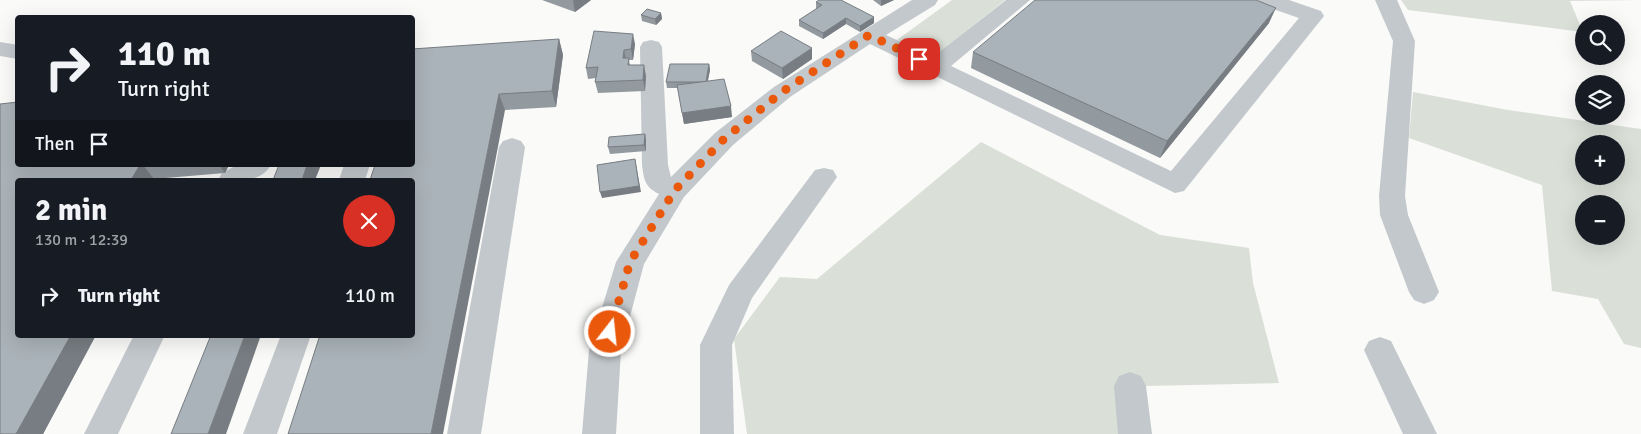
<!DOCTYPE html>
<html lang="en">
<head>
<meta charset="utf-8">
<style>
	body { margin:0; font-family:Signika,sans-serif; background:#242831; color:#f1f3f6; height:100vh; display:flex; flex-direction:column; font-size:19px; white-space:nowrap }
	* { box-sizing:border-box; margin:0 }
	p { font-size:16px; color:#9ea1a6 }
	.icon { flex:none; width:28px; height:28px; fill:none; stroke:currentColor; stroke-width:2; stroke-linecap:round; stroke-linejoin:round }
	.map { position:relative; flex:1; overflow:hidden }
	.panel { position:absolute; left:15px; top:178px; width:400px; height:160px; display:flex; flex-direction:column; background:#171b24; border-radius:5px; box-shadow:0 5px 20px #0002 }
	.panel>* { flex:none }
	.guide { position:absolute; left:15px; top:15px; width:400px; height:152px; border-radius:5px; box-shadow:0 5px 20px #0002; background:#171b24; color:#f1f3f6; overflow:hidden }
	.buttons { position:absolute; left:1575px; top:15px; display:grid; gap:10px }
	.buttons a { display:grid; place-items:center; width:50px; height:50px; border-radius:50%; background:#171b24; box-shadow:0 5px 20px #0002; font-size:25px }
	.pin { position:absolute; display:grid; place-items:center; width:42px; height:42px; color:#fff; margin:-21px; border-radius:10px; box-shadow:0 2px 8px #0006 }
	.me { position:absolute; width:55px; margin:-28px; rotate:16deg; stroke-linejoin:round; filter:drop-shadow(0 0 4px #0008) }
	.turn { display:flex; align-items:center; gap:18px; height:105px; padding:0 20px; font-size:22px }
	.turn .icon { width:65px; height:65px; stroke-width:2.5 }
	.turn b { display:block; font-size:35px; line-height:42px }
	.then { display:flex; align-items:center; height:48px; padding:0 20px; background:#0003; gap:10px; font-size:19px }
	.round { display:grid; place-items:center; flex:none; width:52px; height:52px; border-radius:26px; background:#242831 }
	.headline { display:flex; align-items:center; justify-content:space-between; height:85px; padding:0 20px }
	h1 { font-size:30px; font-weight:700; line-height:38px }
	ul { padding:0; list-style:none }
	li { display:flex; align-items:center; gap:15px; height:65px; padding:0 20px }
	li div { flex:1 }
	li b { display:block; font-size:19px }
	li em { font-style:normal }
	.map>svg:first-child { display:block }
	.green { fill:#dadfd7; fill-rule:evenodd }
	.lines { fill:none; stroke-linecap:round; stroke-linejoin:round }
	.minor { fill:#c3c8cc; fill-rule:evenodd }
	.wall { fill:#929a9f }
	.shaded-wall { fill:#777d82 }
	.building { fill:#aab3b9; stroke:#777d82 }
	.route { stroke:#ea580c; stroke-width:9; stroke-dasharray:0 16.2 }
</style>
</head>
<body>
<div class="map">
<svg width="1641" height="434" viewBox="0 0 1641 434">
	<rect width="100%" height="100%" fill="#fafaf8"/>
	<g class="green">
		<polygon points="952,0 1005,0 934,57 897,40"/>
		<polygon points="1401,0 1637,0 1570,1 1583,32 1408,10"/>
		<path d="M 1413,92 L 1508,110 L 1641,129 L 1641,348 L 1624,344 L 1598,299 L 1552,291 L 1542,185 L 1409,138 ZM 1584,144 L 1616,144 L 1616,176 L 1584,176 ZM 1584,204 L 1616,204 L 1616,236 L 1584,236 Z"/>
		<polygon points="981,142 1160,235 1249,248 1253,283 1279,383 1147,386 1116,382 1120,434 747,434 734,339 780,277 817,279"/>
	</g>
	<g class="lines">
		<g class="minor">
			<path d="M 912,0 L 938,0 L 935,5 L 886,35 L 933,57 L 1006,0 L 1030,0 L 951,66 L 1171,171 L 1299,18 L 1261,5 L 1258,0 L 1289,0 L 1321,11 L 1324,16 L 1184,191 L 1175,193 L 870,44 L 790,97 L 733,145 L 684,197 L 644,264 L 621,350 L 616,434 L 582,434 L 589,350 L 616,262 L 659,194 C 645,187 644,180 642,165 L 640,47 L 643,42 L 651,40 L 659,42 L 662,47 L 668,165 L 671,177 L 715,133 L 774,87 Z"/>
			<polygon points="1375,0 1397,0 1415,41 1405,196 1408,215 1439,292 1434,300 1424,304 1414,300 1409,292 1380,215 1379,196 1393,41"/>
			<polygon points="0,42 18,45 18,59 0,56"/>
			<polygon points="512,138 521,141 525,147 481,434 447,434 499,147 503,141"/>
			<path d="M 237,165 L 271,165 C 260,184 237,180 218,180 L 222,173 Z"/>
			<polygon points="344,165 370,165 365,180 339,180"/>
			<polygon points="824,168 833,170 837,177 752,298 732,345 734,434 700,434 700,345 729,285 815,170"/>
			<polygon points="134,335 165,335 118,434 84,434"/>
			<polygon points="281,335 311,335 277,434 243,434"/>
			<polygon points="1380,337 1391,341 1437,434 1403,434 1364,350 1369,341"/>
			<polygon points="1130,372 1141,376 1146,386 1152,434 1118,434 1114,386 1119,376"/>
		</g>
	</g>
	<g class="wall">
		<polygon points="542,0 591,0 575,12"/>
		<polygon points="873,0 894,0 881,6"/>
		<polygon points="816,2 874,23 860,32 846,24 823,39 799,26 799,20 817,9 816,8"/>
		<polygon points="661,13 662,19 656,25 642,21 641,15"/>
		<polygon points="1269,23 1160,158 971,68 973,52"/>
		<polygon points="559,39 563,55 556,107 505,110 370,180"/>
		<polygon points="635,44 633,60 629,60 630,65 646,76 645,91 598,93 595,82 596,78 588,79 586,68"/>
		<polygon points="751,51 812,59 783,79 752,61"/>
		<polygon points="709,64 710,70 708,81 732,117 684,124 678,88 667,88 666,82"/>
		<polygon points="645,134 646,140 646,151 610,154 608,147"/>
		<polygon points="18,165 229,165 225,173 154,179 18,335 96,335 43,434 0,434"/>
	</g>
	<g class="shaded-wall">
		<polygon points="574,0 591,0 575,12 573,1"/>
		<polygon points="881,0 894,0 881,6"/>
		<polygon points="1276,8 1269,23 1160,158 1167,141"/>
		<polygon points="661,13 662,19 656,25 655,19"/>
		<polygon points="874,17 874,23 860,32 860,26"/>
		<polygon points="846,18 846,24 823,39 823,33"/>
		<polygon points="633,34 635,44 633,60 631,49"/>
		<polygon points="559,39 563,55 556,107 552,91"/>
		<polygon points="812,48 812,59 783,79 782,68"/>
		<polygon points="624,50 626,60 623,58"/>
		<polygon points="709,64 710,70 706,88 706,82"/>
		<polygon points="644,65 646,76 645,91 643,80"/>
		<polygon points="499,94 505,110 443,434 431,434"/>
		<polygon points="731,106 732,117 684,124 682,113"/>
		<polygon points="645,134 646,140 646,151 644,145"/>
		<polygon points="635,159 641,192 602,198 600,192"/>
		<polygon points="140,165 143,165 154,179 153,180 131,180"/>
		<polygon points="219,165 229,165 225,173"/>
		<polygon points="307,165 321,165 315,180 302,180"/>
		<polygon points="71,335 96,335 43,434 16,434"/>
		<polygon points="245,335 261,335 226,434 208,434"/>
	</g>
	<g class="building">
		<polygon points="819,0 841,0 874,17 860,26 846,18 823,33 799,20 822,5 816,2"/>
		<polygon points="1035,0 1256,0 1276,8 1167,141 973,52"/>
		<polygon points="647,9 661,13 655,19 641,15"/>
		<polygon points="594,31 633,34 631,49 624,50 623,58 629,58 628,65 644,65 643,80 595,82 598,67 586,68"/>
		<polygon points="781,31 812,48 782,68 751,51"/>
		<polygon points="559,39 552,91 499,94 431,434 288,434 320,335 412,335 412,180 370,180 375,165 412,165 412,49"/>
		<polygon points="670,64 709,64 706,82 666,82"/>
		<polygon points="724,79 731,106 682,113 677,85"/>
		<polygon points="18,102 18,165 140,165 131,180 18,180 18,335 71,335 16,434 0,434 0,104"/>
		<polygon points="645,134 644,145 608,147 609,137"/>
		<polygon points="635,159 639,186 600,192 597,165"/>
		<polygon points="279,165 307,165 302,180 273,180"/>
		<polygon points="211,335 245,335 208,434 171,434"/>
	</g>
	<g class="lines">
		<polyline class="route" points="610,332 630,262 675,190 724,139 782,92 869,35 919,59"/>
	</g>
</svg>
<div class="buttons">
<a><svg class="icon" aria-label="search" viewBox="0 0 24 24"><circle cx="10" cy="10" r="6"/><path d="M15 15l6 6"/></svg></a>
<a><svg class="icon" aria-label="layers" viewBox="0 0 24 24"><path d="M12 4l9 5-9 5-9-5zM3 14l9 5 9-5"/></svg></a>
<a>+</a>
<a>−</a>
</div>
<div class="pin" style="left:919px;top:59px;background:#d93025"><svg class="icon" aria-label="arrive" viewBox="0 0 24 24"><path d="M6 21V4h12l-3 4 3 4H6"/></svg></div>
<svg class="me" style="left:610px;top:332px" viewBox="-20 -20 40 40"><circle r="17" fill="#ea580c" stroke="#fff" stroke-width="3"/><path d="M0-11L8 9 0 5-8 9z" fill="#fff"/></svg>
<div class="guide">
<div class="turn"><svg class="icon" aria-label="right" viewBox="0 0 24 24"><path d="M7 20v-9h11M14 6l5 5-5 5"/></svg><div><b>110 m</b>Turn right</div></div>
<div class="then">Then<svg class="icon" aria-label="arrive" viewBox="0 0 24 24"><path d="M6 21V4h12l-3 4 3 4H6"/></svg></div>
</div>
<section class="panel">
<div class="headline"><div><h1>2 min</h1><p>130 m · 12:39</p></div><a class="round" style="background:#d93025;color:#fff"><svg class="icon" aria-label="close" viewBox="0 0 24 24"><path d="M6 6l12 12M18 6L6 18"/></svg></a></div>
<ul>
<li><svg class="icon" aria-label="right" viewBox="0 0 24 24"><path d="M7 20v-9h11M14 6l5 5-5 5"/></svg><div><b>Turn right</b></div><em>110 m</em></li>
</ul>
</section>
</div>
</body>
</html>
